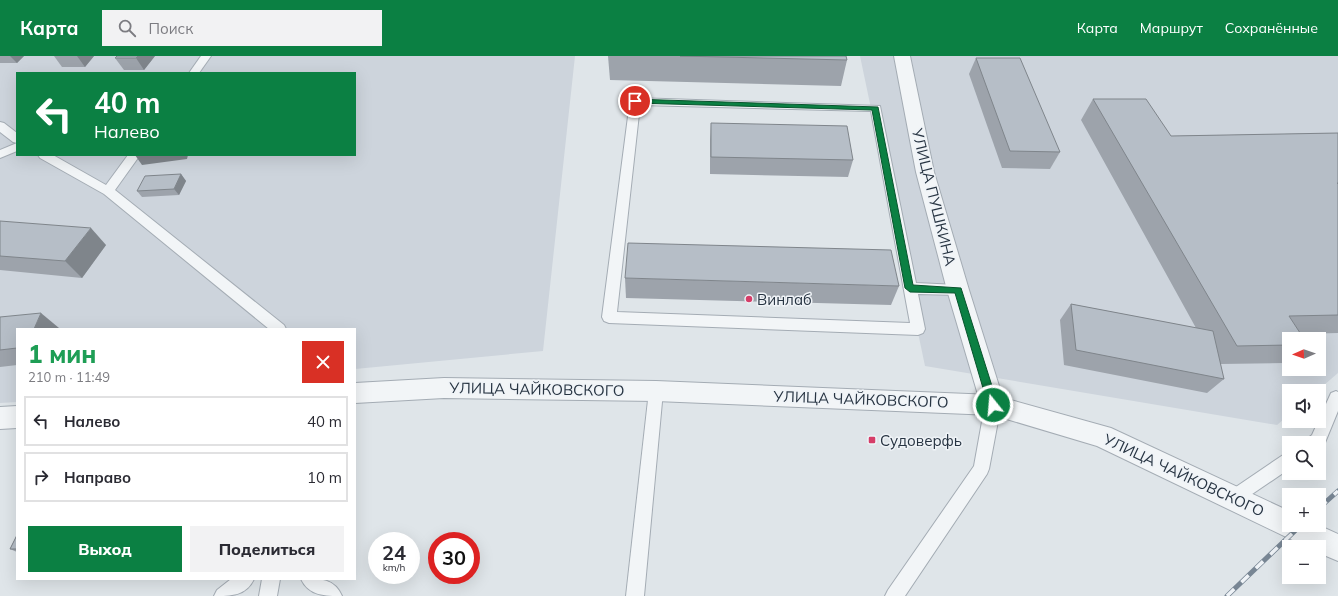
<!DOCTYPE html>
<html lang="ru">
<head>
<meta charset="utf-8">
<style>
	body { margin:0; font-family:Mulish,sans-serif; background:#f2f2f3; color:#2b2b33; height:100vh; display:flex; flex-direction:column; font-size:15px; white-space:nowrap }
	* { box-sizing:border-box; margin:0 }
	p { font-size:13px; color:#7c7c81 }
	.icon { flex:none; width:22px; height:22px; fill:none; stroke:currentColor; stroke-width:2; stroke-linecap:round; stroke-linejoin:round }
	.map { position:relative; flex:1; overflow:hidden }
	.panel { position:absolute; left:16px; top:272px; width:340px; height:252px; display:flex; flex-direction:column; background:#fff; border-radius:0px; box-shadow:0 4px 16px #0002 }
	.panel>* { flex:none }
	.guide { position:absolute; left:16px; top:16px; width:340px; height:84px; border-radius:0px; box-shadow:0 4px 16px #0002; background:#0b8043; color:#fff; overflow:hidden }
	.needle { width:26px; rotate:268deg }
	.fabs { position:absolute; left:1282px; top:276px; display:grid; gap:8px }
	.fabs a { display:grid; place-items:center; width:44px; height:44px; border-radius:0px; background:#fff; box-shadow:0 4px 16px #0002; font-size:20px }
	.speed { position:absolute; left:368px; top:476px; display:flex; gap:8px; font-size:20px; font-weight:700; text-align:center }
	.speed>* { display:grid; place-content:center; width:52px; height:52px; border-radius:50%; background:#fff; box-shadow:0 4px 16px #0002; line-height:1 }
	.speed small { font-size:10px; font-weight:400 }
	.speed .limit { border:6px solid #d22; background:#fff; color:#111 }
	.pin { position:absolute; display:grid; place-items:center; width:34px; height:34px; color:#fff; margin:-17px; border:2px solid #fff; border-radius:50%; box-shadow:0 1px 4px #0007 }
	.me { position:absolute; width:44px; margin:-22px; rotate:343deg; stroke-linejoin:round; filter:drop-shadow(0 0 3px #0008) }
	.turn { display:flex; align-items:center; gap:14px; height:84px; padding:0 12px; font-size:18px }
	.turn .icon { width:52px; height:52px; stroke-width:2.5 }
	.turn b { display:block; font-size:28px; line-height:34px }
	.round { display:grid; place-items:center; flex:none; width:42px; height:42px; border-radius:0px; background:#f2f2f3 }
	.summary { display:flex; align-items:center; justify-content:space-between; height:68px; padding:0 12px }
	h1 { font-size:24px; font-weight:800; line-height:30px; color:#1e9e55 }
	.action { display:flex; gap:8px; margin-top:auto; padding:8px 12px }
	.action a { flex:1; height:46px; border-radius:0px; background:#0b8043; color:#fff; font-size:16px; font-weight:800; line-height:46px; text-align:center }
	.action a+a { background:#f2f2f3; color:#2b2b33 }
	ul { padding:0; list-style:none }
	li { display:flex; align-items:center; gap:12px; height:50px; margin:0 8px 6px; padding:0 4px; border:2px solid #e1e1e2; border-radius:0px }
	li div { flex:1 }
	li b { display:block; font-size:15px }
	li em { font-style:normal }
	header { display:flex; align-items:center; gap:24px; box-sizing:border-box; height:56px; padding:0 20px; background:#0b8043; color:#fff }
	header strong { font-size:19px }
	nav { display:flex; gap:22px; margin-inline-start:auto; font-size:14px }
	.search { width:280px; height:36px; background:#f2f2f3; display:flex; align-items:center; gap:10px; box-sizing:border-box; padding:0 14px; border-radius:0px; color:#7c7c81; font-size:15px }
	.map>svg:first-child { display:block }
	.built { fill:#cdd4dc; fill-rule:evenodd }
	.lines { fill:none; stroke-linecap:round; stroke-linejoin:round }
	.service-casing { stroke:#a4acb4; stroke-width:2 }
	.minor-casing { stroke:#a4acb4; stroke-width:2 }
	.tertiary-casing { stroke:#a4acb4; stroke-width:2 }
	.service { fill:#f2f5f7; fill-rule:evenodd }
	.minor { fill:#f2f5f7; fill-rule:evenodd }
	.tertiary { fill:#f2f5f7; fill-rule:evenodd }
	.rail-casing { stroke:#788694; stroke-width:5 }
	.rail { stroke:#eff3f7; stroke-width:3.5; stroke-dasharray:10; stroke-linecap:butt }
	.wall { fill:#9da3ab }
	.shaded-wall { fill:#7f858b }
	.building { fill:#b6bec7; stroke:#7f858b }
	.route { fill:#0b8043; stroke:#07532c }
	.poi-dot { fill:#d63d68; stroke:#eff3f7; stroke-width:1.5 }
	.labels { text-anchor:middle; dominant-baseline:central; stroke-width:3; stroke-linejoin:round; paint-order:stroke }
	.street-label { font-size:15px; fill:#273442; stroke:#eff3f7 }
	.poi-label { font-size:15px; fill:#273442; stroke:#eff3f7; text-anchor:start }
</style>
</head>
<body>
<header>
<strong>Карта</strong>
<div class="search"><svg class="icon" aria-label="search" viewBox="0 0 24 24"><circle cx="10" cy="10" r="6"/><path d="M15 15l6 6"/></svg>Поиск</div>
<nav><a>Карта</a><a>Маршрут</a><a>Сохранённые</a></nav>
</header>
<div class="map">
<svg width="1338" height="540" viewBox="0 0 1338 540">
	<rect width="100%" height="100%" fill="#dfe5e9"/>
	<g class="built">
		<path d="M 0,0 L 575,0 L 543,295 L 355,313 L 355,273 L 17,273 L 17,346 L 0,347 ZM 17,17 L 355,17 L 355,99 L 17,99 Z"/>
		<path d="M 860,0 L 1338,0 L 1338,317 L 1317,335 L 1289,335 L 1289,359 L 1277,369 L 925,310 ZM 1289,283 L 1319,283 L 1319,313 L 1289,313 Z"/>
	</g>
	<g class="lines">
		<defs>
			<g id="service">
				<polygon points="201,0 211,0 199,17 189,17"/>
				<path d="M 635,42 L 880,50 L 916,227 L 958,229 L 963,230 L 965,234 L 963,238 L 958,239 L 918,238 L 925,273 L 923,277 L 918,279 L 609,267 L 604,265 L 602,261 L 630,45 ZM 640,49 L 871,55 L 910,267 L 617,256 Z"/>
				<polygon points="0,66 4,67 17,77 17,87 13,86 0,76"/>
				<polygon points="17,87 17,95 0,102 0,94"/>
				<polygon points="38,99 53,99 106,129 128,99 140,99 115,134 284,269 286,273 269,273 104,138 40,102"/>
				<polygon points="656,329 661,330 663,335 644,540 626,540 649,335 651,330"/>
				<polygon points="1336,335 1338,336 1338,355 1324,389 1319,392 1319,387 1306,387 1308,382 1312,379 1331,337"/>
				<polygon points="993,342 998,344 1001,349 989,413 987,418 905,540 885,540 888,534 974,410 985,349 988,344"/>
				<polygon points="1289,397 1289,413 1239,447 1233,450 1227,447 1225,442 1227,437 1283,399"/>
				<path d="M 231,523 L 254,523 C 246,540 231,540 214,540 L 217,534 Z"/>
				<polygon points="262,523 280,523 277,540 259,540"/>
				<path d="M 301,523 C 318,523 334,521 342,540 C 325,540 309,540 301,523 Z"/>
			</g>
			<polygon id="minor" points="894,0 910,0 934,116 969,234 1005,349 1001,356 993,359 985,356 981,349 947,234 916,116"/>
			<g id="tertiary">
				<polygon points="444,322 656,325 993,339 1111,372 1289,455 1289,469 1318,469 1338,478 1338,505 1319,497 1319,491 1307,491 1097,390 993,359 656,345 444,342 355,347 355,327"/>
				<polygon points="17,350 17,372 0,373 0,351"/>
			</g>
		</defs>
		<use href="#service" class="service-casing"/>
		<use href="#minor" class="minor-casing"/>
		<use href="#tertiary" class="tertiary-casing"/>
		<use href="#service" class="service"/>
		<use href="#minor" class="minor"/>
		<use href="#tertiary" class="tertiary"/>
		<defs>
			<g id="rail">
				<polyline points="1319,452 1338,435"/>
				<polyline points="1227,540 1301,469"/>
			</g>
		</defs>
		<use href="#rail" class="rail-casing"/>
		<use href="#rail" class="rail"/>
	</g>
	<g class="wall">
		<polygon points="0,0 24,0 17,7 0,7"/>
		<polygon points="54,0 94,0 85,11 62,11"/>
		<polygon points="155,0 144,14 124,14 115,2"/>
		<polygon points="608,0 846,0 847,4 841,30 610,24"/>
		<polygon points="976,2 1060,96 1050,113 1002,112 969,18"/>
		<polygon points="1093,43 1171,80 1338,77 1338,277 1300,278 1289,283 1289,303 1284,307 1220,308 1224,323 1207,337 1064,309 1060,264 1071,248 1196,272 1081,64"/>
		<polygon points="711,67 853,104 848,121 710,118 710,84"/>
		<polygon points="181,118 186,125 179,139 142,141 137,135"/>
		<polygon points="0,165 106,189 82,222 0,214"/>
		<polygon points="625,222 899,230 891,249 626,242"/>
		<polygon points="0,261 59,272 59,273 17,273 17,309 0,311"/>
		<polygon points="17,479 17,496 10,493"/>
	</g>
	<g class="shaded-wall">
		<polygon points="10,0 24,0 17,7"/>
		<polygon points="77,0 94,0 85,11"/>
		<polygon points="138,0 155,0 144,14 136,2"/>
		<polygon points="135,99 188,99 187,103 142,109"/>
		<polygon points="181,118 186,125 179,139 174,133"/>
		<polygon points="91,172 106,189 82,222 65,205"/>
		<polygon points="41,257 59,272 59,273 34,273"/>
	</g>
	<g class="building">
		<polygon points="117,0 138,0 136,2 115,2"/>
		<polygon points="680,0 846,0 847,4"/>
		<polygon points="976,2 1020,2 1060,96 1010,95"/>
		<polygon points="1093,43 1146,43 1171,80 1338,77 1338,127 1337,127 1338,128 1338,259 1289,260 1304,283 1289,283 1289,289 1237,290"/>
		<polygon points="711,67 847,70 853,104 711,101"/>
		<polygon points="181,118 174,133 137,135 145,120"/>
		<polygon points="0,165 91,172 65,205 0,200"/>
		<polygon points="628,187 891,194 899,230 625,222"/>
		<polygon points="1071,248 1213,275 1224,323 1076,294"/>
		<polygon points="41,257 34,273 17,273 17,292 0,294 0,261"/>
		<polygon points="17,479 17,493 10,493"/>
	</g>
	<polygon class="route" points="632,43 878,51 913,229 961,232 998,349 997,352 993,353 990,352 988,349 955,237 910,236 905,232 872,54 635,47 631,45"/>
	<g class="poi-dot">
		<circle cx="749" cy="243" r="4"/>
		<rect x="868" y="380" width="8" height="8" rx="2"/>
	</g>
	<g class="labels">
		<g class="street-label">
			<text transform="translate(934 141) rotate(76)">УЛИЦА ПУШКИНА</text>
			<text transform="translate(537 333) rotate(1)">УЛИЦА ЧАЙКОВСКОГО</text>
			<text transform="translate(861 343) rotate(2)">УЛИЦА ЧАЙКОВСКОГО</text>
			<text transform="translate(1184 419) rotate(25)">УЛИЦА ЧАЙКОВСКОГО</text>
		</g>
		<g class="poi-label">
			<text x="757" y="243">Винлаб</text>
			<text x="880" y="384">Судоверфь</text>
		</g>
	</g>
</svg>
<div class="fabs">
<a><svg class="needle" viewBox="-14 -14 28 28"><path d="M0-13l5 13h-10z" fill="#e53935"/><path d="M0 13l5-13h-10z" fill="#7c7c81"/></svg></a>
<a><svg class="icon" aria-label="sound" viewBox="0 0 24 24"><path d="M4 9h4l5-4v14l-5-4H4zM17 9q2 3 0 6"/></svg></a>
<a><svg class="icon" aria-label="search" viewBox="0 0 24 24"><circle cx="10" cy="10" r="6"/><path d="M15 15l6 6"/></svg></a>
<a>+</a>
<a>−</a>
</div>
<div class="speed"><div>24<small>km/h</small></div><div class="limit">30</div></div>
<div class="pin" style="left:635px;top:45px;background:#d93025"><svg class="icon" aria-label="arrive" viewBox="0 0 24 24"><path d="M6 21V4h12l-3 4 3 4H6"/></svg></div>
<svg class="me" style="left:993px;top:349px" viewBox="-20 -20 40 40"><circle r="17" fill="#0b8043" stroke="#fff" stroke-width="3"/><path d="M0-11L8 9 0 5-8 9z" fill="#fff"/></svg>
<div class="guide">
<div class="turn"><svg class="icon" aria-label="left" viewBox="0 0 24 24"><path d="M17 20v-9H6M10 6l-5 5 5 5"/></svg><div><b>40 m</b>Налево</div></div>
</div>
<section class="panel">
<div class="summary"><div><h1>1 мин</h1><p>210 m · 11:49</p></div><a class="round" style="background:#d93025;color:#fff"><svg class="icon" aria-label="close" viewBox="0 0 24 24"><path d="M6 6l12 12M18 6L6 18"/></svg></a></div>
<ul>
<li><svg class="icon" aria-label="left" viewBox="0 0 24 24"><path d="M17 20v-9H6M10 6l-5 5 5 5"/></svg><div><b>Налево</b></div><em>40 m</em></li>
<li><svg class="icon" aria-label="right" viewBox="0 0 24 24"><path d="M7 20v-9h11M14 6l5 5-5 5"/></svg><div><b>Направо</b></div><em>10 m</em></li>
</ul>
<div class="action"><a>Выход</a><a>Поделиться</a></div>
</section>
</div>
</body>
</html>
